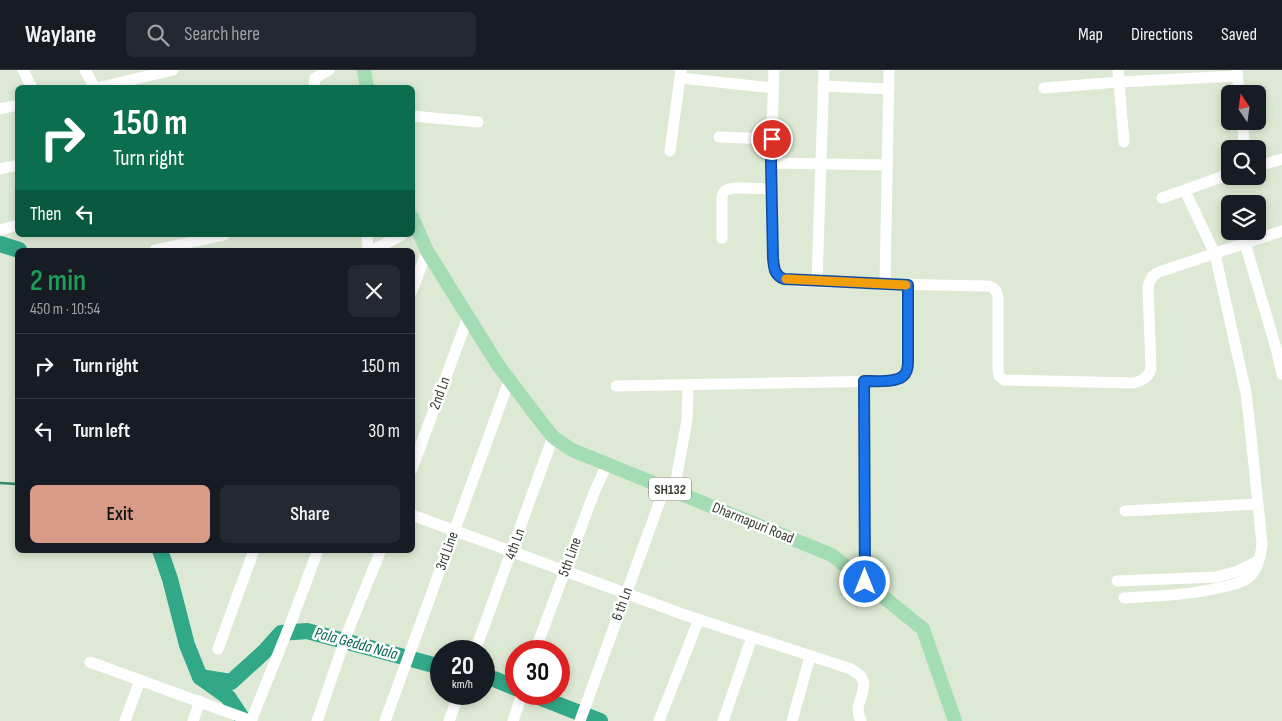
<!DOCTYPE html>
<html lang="en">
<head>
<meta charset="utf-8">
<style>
	body { margin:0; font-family:"Sofia Sans Condensed",sans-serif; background:#242831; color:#f1f3f6; height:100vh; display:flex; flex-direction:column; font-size:19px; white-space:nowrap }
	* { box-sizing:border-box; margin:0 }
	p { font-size:16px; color:#9ea1a6 }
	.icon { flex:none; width:28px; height:28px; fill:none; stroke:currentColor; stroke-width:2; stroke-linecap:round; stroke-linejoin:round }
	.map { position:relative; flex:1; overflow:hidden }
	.details { position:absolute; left:15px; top:178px; width:400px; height:305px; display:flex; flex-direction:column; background:#171b24; border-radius:8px; box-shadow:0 2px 8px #0003 }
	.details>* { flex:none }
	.banner { position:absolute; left:15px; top:15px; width:400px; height:152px; border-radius:8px; box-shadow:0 2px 8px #0003; background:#0b6e4f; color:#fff; overflow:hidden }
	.needle { width:32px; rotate:347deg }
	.controls { position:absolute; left:1221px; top:15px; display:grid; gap:10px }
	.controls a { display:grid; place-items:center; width:45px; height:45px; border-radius:8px; background:#171b24; box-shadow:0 2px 8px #0003; font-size:25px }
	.speed { position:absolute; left:430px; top:570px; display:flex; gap:10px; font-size:25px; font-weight:700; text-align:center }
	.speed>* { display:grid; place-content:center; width:65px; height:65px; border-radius:50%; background:#171b24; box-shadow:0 2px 8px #0003; line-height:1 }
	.speed small { font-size:12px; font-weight:400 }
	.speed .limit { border:8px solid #d22; background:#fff; color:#111 }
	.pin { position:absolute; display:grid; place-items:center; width:42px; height:42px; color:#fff; margin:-21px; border:2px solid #fff; border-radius:50%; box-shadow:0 1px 5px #0007 }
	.me { position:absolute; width:55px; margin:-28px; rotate:0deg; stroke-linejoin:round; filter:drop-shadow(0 0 4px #0008) }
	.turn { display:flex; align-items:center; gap:18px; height:105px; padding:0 15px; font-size:22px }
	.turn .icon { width:65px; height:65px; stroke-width:2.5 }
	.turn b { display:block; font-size:35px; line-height:42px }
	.then { display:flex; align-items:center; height:48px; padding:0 15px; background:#0003; gap:10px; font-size:19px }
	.round { display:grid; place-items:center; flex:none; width:52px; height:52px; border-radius:8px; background:#242831 }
	.head { display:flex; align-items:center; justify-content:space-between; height:85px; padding:0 15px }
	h1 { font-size:30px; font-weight:600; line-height:38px; color:#1e9e55 }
	.cta { display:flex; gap:10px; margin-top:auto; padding:10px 15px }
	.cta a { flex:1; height:58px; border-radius:8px; background:#d89b88; color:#111; font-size:20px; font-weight:600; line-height:58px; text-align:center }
	.cta a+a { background:#242831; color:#f1f3f6 }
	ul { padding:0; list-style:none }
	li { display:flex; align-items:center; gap:15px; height:65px; padding:0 15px; border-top:1px solid #363941 }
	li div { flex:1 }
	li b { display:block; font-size:19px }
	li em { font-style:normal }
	header { display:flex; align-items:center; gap:30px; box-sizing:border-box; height:70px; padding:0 25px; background:#171b24; border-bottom:1px solid #363941 }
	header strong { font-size:24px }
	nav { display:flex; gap:28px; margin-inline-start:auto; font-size:18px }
	.search { width:350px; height:45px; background:#242831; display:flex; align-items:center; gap:12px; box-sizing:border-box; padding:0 18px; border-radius:8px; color:#9ea1a6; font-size:19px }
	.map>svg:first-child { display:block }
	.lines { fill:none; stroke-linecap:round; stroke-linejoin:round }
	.stream { stroke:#33886e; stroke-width:2.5 }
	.river { stroke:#31a888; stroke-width:16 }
	.minor { stroke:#fff; stroke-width:11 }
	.major { stroke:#a4dcb4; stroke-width:14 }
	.route-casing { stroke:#114b97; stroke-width:12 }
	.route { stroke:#1a73e8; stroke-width:9 }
	.slow { stroke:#f59e0b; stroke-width:9 }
	.labels { text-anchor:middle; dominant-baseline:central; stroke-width:5; stroke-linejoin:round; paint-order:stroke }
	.shield { fill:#fff; stroke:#737670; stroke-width:1 }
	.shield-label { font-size:14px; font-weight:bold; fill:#373c33 }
	.street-label { font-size:15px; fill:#373c33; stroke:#fff }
	.water-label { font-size:16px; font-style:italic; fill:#07654f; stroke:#fff }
</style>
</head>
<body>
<header>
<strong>Waylane</strong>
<div class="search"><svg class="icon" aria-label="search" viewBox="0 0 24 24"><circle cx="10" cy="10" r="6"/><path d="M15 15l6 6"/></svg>Search here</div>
<nav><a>Map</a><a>Directions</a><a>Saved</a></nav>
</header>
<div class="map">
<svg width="1282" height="651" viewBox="0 0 1282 651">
	<rect width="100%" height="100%" fill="#dde9d4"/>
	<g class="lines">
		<polyline class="stream" points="0,413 18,414"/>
		<g class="river">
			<polyline points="0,174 19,180"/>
			<polyline points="160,480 170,509 187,575 200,607 228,627 244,651"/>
			<polyline points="200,607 231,612 264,582 281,563 307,561 441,597"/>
			<polyline points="484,607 494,609 516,618"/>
			<polyline points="531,624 600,651"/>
		</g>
		<g class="minor">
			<polyline points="23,0 32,18"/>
			<polyline points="85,0 95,18"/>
			<path d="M 774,0 L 771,93 L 773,188 C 773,195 773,204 781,208 C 788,212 813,211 823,212 C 878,214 934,215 989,216 C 995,218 997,221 998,228 L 998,302 L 999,306 L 1004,310 L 1133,313 C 1142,311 1148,308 1151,299 L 1148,217 C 1150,209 1152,205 1159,202 L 1282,161"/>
			<polyline points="1118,0 1124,72"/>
			<polyline points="1237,1 1239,24"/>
			<polyline points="680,8 773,18"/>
			<polyline points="823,16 889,19"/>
			<polyline points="97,18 173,0"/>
			<polyline points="314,18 315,8 329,0"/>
			<polyline points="1044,18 1119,12 1237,6"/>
			<polyline points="0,39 18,35"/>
			<polyline points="412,46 478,52"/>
			<polyline points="1242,51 1245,79"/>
			<polyline points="719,67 772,69"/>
			<polyline points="670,81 681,0"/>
			<polyline points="771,93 886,95"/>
			<polyline points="1258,96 1282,89"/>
			<polyline points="0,99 18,95"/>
			<polyline points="1162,128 1230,104"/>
			<polyline points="0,160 18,155"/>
			<polyline points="367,165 368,180"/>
			<path d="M 722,168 L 722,127 C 723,123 723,122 726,120 C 733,116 762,119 771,119"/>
			<polyline points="1245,173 1276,278 1282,304"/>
			<polyline points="155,180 224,165"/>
			<polyline points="373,180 402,165"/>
			<polyline points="817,211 824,0"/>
			<polyline points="885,214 889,0"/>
			<polyline points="412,221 427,181"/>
			<polyline points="864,311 865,512"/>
			<path d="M 616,316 L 888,311 C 903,309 906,307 908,292 L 908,215"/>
			<polyline points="412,399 468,247"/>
			<polyline points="674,421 687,350 688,315"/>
			<polyline points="1125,441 1257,434"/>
			<path d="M 412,445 L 685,545 L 851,599 C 854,602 859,603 861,607 C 868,616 859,629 858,639 C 858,643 859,647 861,651"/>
			<polyline points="1117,511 1216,507 1238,501 1258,491"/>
			<path d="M 1124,528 C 1157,526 1191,525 1223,517 C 1232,515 1241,513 1248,508 C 1258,500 1261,485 1262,473 L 1250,357 L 1246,323 L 1215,184 L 1185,121"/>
			<polyline points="218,579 254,480"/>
			<polyline points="475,581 553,367"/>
			<polyline points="535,581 594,423 607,394"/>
			<polyline points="90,592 252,651"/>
			<polyline points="125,651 140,610"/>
			<polyline points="193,651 200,631"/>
			<polyline points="251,651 293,547 318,480"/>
			<polyline points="317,651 348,561 381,480"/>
			<polyline points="385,651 509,311"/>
			<polyline points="449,651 459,624"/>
			<polyline points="513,651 522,624"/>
			<polyline points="580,651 665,417"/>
			<polyline points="659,651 699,549"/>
			<polyline points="723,651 752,567"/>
			<polyline points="792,651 810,587"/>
		</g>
		<g class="major">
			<polyline points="364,0 367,18"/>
			<polyline points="412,147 427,181 498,295 538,348 553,367 572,380 832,485 923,559 955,651"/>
		</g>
	</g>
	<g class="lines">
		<defs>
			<path id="route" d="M 772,69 L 771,93 L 773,188 C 774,198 774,205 784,209 L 908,215 L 908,292 C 908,296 907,303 903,306 C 896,313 874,311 864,311 L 865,512"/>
		</defs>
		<use href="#route" class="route-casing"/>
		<use href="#route" class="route"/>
		<polyline class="slow" points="786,209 906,215"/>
	</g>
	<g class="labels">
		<rect class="shield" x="649" y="407.5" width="42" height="23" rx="4"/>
		<g class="shield-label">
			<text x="670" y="419">SH132</text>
		</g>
		<g class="street-label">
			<text transform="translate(440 323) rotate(-70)">2nd Ln</text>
			<text transform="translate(753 453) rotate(22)">Dharmapuri Road</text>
			<text transform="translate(515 474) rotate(-70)">4th Ln</text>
			<text transform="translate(447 481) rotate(-70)">3rd Line</text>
			<text transform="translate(570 487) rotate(-70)">5th Line</text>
			<text transform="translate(622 534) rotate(-70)">6 th Ln</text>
		</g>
		<g class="water-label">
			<text transform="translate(356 574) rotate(15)">Pala Gedda Nala</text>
		</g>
	</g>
</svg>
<div class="controls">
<a><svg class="needle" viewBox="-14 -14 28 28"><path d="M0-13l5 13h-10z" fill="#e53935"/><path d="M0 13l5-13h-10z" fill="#9ea1a6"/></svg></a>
<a><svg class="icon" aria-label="search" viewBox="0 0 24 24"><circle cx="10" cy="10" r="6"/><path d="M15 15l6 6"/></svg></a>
<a><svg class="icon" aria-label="layers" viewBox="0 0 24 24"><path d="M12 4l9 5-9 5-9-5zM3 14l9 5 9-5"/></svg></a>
</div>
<div class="speed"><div>20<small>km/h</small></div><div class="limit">30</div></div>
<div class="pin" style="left:772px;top:69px;background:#d93025"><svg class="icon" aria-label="arrive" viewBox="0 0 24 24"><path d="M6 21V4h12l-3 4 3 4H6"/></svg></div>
<svg class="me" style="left:865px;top:512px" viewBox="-20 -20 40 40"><circle r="17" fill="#1a73e8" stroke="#fff" stroke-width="3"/><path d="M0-11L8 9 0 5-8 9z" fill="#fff"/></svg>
<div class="banner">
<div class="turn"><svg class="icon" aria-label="right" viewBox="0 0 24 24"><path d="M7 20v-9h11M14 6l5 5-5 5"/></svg><div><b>150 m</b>Turn right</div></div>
<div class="then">Then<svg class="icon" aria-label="left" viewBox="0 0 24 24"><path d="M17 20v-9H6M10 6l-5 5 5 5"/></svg></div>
</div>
<section class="details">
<div class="head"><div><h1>2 min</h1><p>450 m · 10:54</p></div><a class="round"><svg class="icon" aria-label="close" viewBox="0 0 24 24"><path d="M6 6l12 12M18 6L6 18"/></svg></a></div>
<ul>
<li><svg class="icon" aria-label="right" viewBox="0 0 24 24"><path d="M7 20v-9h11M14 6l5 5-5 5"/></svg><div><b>Turn right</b></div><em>150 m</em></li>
<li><svg class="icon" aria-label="left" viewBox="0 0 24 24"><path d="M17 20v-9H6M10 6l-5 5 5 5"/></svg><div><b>Turn left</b></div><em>30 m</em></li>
</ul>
<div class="cta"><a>Exit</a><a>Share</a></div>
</section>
</div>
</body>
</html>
